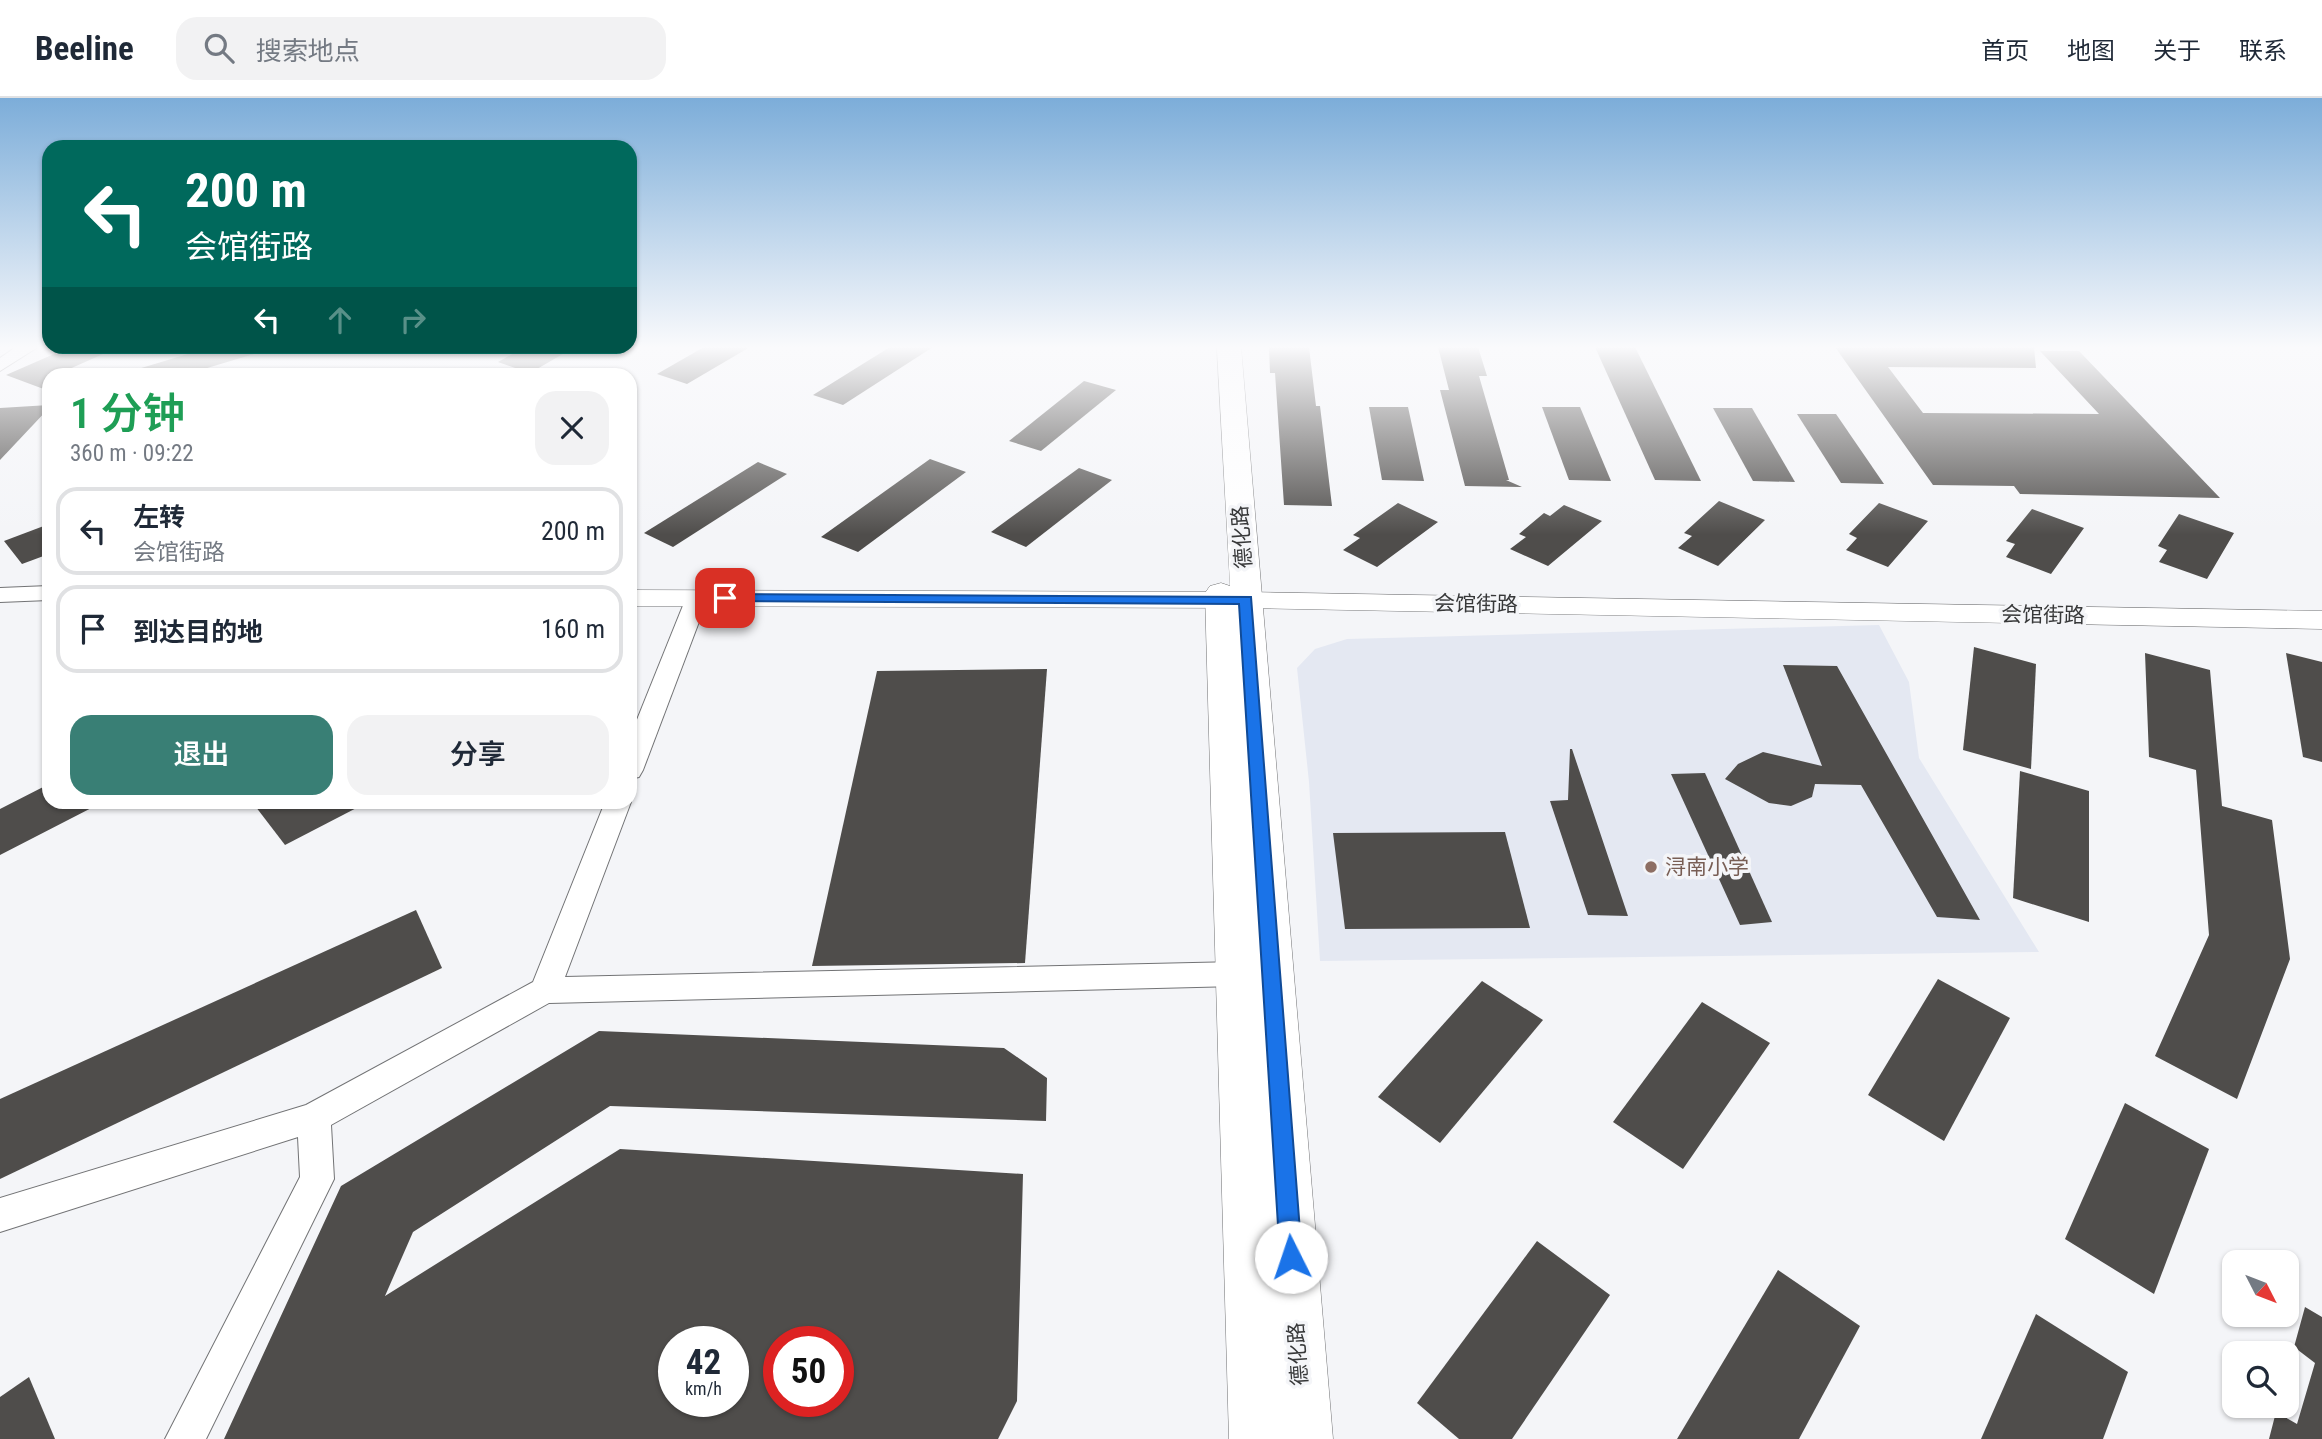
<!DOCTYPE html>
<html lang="zh">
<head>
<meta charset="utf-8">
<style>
	body { margin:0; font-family:"Roboto Condensed","Noto Sans SC",sans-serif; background:#f2f2f3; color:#1f2937; height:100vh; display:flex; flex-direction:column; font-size:26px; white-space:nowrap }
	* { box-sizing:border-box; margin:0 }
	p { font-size:23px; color:#747a83 }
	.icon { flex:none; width:38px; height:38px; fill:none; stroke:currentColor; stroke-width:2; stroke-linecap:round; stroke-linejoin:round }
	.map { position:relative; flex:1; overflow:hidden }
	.panel { position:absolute; left:42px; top:270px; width:595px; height:441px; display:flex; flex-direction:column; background:#fff; border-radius:21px; box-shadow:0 2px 5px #0004 }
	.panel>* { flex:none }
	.banner { position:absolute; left:42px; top:42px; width:595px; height:214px; border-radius:21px; box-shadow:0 2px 5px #0004; background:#00695c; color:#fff; overflow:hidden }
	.needle { width:46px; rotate:132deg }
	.tools { position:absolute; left:2222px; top:1152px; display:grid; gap:14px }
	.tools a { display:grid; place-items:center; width:77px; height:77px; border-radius:14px; background:#fff; box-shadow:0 2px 5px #0004; font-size:35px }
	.speed { position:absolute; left:658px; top:1228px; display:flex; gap:14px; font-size:35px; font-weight:700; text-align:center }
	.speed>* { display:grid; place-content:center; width:91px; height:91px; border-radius:50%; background:#fff; box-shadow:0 2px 5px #0004; line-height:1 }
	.speed small { font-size:18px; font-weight:400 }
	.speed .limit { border:10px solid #d22; background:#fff; color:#111 }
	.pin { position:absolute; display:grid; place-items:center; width:60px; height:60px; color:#fff; margin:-30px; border-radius:14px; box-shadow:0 4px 10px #0006 }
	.me { position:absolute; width:77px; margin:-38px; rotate:356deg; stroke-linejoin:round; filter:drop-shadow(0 0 5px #0008) }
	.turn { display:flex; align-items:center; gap:24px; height:147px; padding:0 28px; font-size:32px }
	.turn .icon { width:91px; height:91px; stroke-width:2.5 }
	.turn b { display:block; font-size:49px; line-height:60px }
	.lanes { display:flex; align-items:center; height:66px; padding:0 28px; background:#0003; justify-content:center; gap:35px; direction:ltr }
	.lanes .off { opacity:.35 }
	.round { display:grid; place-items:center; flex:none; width:74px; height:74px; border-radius:21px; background:#f2f2f3 }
	.headline { display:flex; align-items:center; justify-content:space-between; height:119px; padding:0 28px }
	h1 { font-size:42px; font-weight:600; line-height:52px; color:#1e9e55 }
	.cta { display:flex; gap:14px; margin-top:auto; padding:14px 28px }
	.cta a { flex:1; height:80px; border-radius:21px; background:#397f75; color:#fff; font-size:28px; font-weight:600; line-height:80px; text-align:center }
	.cta a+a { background:#f2f2f3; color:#1f2937 }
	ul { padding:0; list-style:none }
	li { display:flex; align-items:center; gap:21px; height:88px; margin:0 14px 10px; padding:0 14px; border:4px solid #e0e1e3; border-radius:21px }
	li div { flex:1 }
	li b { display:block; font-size:26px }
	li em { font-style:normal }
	header { display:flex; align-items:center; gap:42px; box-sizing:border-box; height:98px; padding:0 35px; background:#fff; border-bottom:2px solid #e0e1e3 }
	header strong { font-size:33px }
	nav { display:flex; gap:38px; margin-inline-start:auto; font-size:24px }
	.search { width:490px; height:63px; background:#f2f2f3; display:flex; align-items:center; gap:18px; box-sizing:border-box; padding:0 24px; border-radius:21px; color:#747a83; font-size:26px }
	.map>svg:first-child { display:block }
	.built { fill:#e4e8f2 }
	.building { fill:#4f4d4b; fill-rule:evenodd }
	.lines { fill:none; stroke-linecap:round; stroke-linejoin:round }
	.minor-casing { stroke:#727375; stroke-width:2 }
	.tertiary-casing { stroke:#727375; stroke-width:1 }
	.secondary-casing { stroke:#727375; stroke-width:1 }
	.minor { fill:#fff; fill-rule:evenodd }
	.tertiary { fill:#fff; fill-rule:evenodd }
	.secondary { fill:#fff; fill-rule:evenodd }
	.route { fill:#1a73e8; stroke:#114b97; stroke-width:2 }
	.education-dot { fill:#8d6e63; stroke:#f4f5f8; stroke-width:2.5 }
	.labels { text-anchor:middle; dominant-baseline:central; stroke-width:7; stroke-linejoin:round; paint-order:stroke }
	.street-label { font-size:21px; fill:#373839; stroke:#f4f5f8 }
	.education-label { font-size:21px; fill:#785e54; stroke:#f4f5f8; text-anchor:start }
</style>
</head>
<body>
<header>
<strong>Beeline</strong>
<div class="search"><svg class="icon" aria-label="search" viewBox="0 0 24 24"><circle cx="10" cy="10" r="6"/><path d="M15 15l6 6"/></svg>搜索地点</div>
<nav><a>首页</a><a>地图</a><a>关于</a><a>联系</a></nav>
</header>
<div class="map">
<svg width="2322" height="1341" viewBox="0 0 2322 1341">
	<rect width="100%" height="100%" fill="#f4f5f8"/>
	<polygon class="built" points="1879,527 1909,584 1919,660 2039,854 1320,863 1309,684 1297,570 1315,551 1347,541"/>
	<g class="building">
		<polygon points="70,249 119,249 58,276 49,276 49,293 6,277"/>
		<polygon points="211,249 252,249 254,256 187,276 139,276 138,271"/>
		<polygon points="525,249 575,249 530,275 498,264"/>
		<polygon points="704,249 750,249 687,286 657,276"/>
		<polygon points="890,249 933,249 843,307 813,297"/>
		<polygon points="1269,249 1309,249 1316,308 1320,308 1332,408 1284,407 1275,275 1270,275"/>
		<polygon points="1438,249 1478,249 1487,278 1479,278 1509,382 1506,382 1522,389 1465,388 1440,292 1449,292"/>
		<polygon points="1595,249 1635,249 1701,383 1655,382"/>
		<polygon points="1835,249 2034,249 2036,270 1888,269 1923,315 2099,316 2040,253 2079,253 2220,400 2020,396 2014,388 1933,387"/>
		<polygon points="1084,283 1116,292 1041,353 1009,343"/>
		<polygon points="49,307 49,310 0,362 0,310"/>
		<polygon points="1369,309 1408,309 1424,383 1382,382"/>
		<polygon points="1542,309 1580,309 1611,383 1569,382"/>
		<polygon points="1713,310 1752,310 1795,384 1753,383"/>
		<polygon points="1797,316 1836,316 1884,386 1841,385"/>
		<polygon points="930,361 966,374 858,454 821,439"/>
		<polygon points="758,364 787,376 673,449 644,435"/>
		<polygon points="1079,370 1112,382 1026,449 991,434"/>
		<polygon points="1719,403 1765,422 1718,468 1678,450 1692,438 1684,435"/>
		<polygon points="1398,405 1438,424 1377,469 1343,452 1360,440 1353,437"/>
		<polygon points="1879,405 1928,423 1888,469 1846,452 1857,440 1849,436"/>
		<polygon points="1564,407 1602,423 1548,468 1510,451 1526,439 1519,436 1544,415 1550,418"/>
		<polygon points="2032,411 2084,430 2051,476 2006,459 2015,446 2006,443"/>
		<polygon points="2179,416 2234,435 2207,481 2159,464 2167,452 2158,448"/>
		<polygon points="49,426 49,456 22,466 4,443"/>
		<polygon points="1974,549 2036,566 2031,671 1963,652"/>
		<polygon points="2145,555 2210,572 2222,708 2272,722 2290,861 2237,1001 2155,958 2209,837 2196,672 2149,659"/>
		<polygon points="2286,555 2322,564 2322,664 2303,659"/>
		<polygon points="1783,567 1837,568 1980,822 1937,819 1861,687 1815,686 1812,699 1791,708 1769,705 1725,681 1738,666 1763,654 1822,668"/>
		<polygon points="1047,571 1025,865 812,868 877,573"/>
		<polygon points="1570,651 1572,651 1628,818 1588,817 1550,703 1568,702"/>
		<polygon points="2020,673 2089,693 2089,824 2013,800"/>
		<polygon points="1705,675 1772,824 1740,827 1671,676"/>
		<polygon points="49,686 49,704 103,704 0,757 0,711"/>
		<polygon points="252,704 368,704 285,747"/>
		<polygon points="1505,734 1530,830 1345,831 1333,735"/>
		<polygon points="416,812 442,870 0,1081 0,1001"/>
		<polygon points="1938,881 2010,920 1944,1043 1868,997"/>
		<polygon points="1482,883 1543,922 1440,1045 1378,999"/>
		<polygon points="1702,904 1770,945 1683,1071 1613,1024"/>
		<path d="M 599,933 L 1004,950 L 1047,980 L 1046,1023 L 610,1008 L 413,1134 L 385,1198 L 620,1051 L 1023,1076 L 1017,1303 L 998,1341 L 224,1341 L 341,1088 ZM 674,1244 L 733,1244 L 733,1304 L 674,1304 ZM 779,1244 L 838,1244 L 838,1304 L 779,1304 Z"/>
		<polygon points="2125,1005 2209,1051 2154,1196 2065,1141"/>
		<polygon points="1537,1143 1610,1197 1512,1341 1459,1341 1417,1305"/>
		<polygon points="1778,1172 1860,1228 1799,1341 1677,1341"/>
		<polygon points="2305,1209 2322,1219 2322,1341 2269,1341 2276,1314 2297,1326 2315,1265 2294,1249"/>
		<polygon points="2036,1216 2128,1274 2103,1341 1981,1341"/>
		<polygon points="29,1279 55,1341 0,1341 0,1299"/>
	</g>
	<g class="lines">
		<defs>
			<g id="minor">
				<polygon points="16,249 38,249 0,273 0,260"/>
				<polygon points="49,488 49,502 0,504 0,490"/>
				<polygon points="697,493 705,495 708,500 643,672 639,679 630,681 630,639 686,500 689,495"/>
				<polygon points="630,701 631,704 565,879 1237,864 1248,867 1252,876 1248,885 1237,888 549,905 331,1027 334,1081 206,1341 165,1341 300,1079 298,1039 0,1134 0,1100 306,1007 533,884 605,704"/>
			</g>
			<polygon id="tertiary" points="630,492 1246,494 2322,513 2322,531 1246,510 630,508"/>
			<polygon id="secondary" points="1217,249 1241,249 1333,1341 1229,1341 1205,495 1210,488 1221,485 1230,488"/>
		</defs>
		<use href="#minor" class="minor-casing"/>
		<use href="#tertiary" class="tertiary-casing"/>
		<use href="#secondary" class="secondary-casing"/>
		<use href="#minor" class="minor"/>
		<use href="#tertiary" class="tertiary"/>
		<use href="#secondary" class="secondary"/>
	</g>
	<linearGradient id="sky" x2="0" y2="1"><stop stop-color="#7cadd9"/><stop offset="0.57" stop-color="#fafafc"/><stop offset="1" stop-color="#fafafc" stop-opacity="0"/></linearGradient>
	<rect width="2322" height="437" fill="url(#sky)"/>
	<polygon class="route" points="725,496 1251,499 1302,1159 1299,1167 1291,1170 1283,1167 1280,1159 1239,506 720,503 720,497"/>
	<circle class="education-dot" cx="1651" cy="769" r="7"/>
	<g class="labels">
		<g class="street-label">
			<text transform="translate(1242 439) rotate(-94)">德化路</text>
			<text transform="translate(1476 506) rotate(1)">会馆街路</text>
			<text transform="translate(2043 517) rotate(1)">会馆街路</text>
			<text transform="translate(1298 1256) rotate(-94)">德化路</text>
		</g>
		<g class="education-label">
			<text x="1665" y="769">浔南小学</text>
		</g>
	</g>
</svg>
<div class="tools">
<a><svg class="needle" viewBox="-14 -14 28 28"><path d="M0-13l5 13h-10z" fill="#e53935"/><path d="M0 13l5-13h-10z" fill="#747a83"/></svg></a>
<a><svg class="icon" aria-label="search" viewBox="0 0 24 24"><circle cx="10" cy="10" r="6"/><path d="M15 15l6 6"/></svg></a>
</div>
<div class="speed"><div>42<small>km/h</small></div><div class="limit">50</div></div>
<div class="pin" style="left:725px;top:500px;background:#d93025"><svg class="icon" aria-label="arrive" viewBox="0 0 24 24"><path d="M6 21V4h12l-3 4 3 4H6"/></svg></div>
<svg class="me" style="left:1291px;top:1159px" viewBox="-20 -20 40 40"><circle r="19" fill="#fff"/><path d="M0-13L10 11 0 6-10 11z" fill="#1a73e8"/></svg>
<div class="banner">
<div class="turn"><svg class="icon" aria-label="left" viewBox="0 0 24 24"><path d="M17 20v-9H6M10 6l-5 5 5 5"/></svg><div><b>200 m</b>会馆街路</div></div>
<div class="lanes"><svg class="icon" aria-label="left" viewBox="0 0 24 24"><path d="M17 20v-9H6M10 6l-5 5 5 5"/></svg><svg class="icon off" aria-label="ahead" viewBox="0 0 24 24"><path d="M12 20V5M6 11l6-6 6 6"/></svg><svg class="icon off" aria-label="right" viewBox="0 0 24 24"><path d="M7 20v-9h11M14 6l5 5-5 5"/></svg></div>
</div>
<section class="panel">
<div class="headline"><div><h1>1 分钟</h1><p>360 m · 09:22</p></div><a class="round"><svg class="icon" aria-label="close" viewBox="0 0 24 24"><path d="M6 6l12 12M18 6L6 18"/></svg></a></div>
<ul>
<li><svg class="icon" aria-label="left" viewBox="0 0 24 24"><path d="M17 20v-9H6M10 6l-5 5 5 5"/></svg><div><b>左转</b><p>会馆街路</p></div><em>200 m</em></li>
<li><svg class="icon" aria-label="arrive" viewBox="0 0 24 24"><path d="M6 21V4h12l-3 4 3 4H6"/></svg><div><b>到达目的地</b></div><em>160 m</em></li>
</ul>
<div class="cta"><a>退出</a><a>分享</a></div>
</section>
</div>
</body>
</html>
